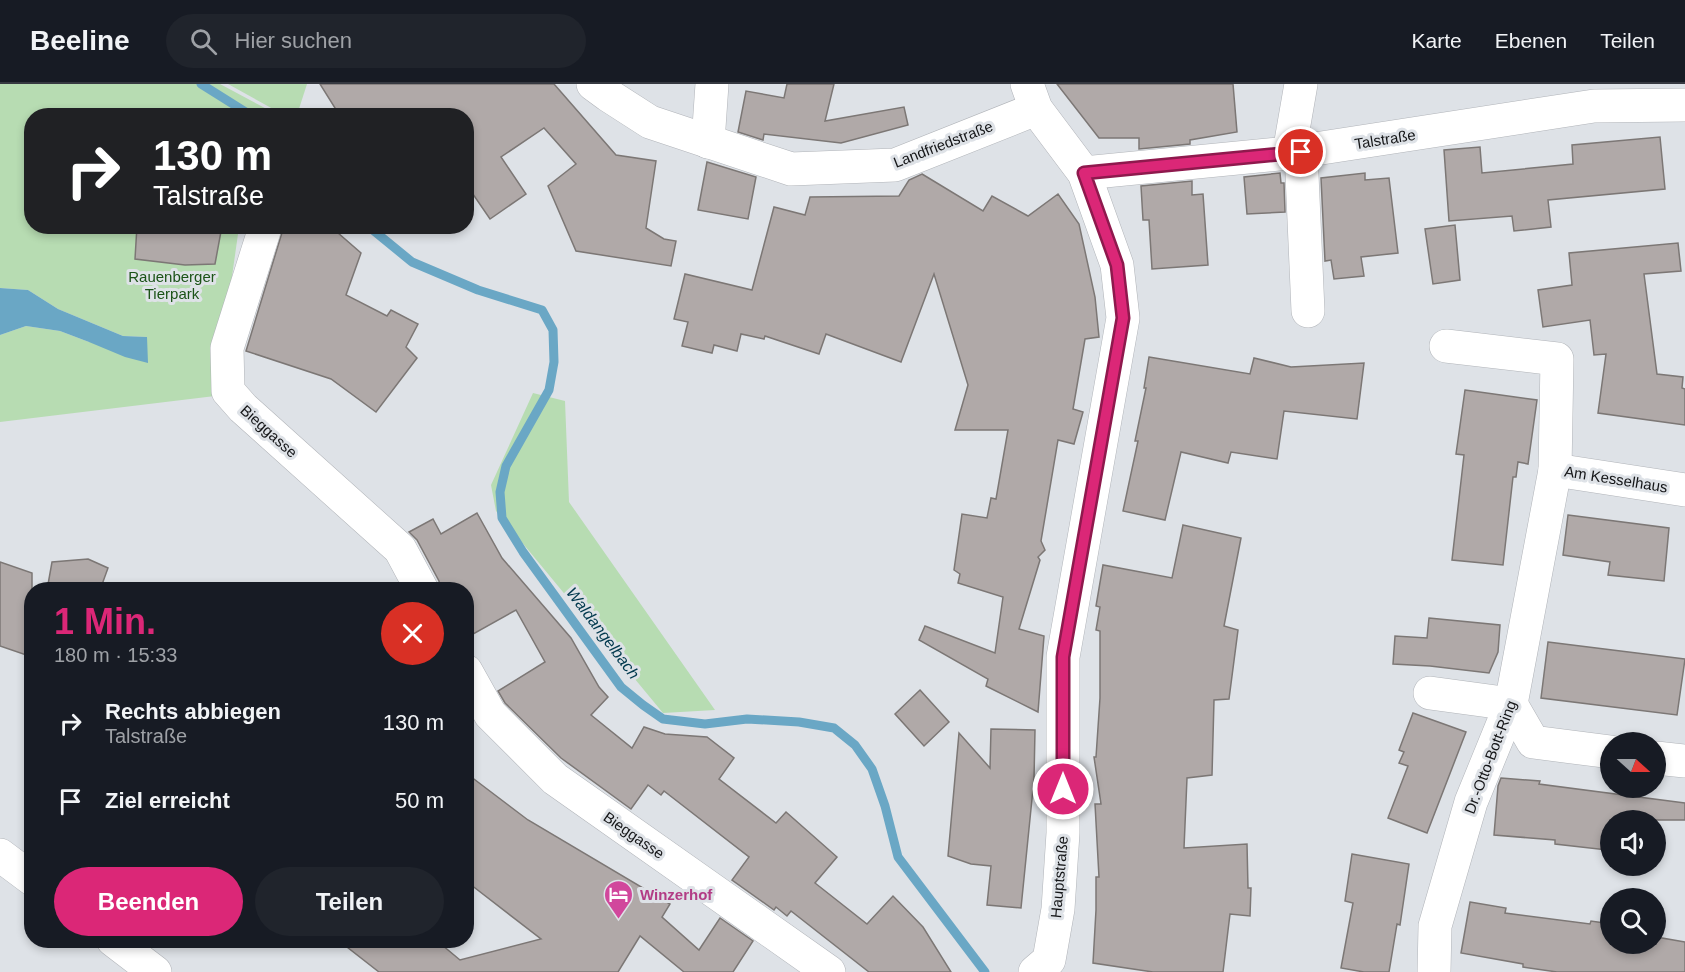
<!DOCTYPE html>
<html lang="de">
<head>
<meta charset="utf-8">
<style>
	body { margin:0; font-family:Arial,sans-serif; background:#20242c; color:#f1f3f6; height:100vh; display:flex; flex-direction:column; font-size:22px; white-space:nowrap }
	* { box-sizing:border-box; margin:0 }
	p { font-size:20px; color:#9ea1a6 }
	.icon { flex:none; width:33px; height:33px; fill:none; stroke:currentColor; stroke-width:2; stroke-linecap:round; stroke-linejoin:round }
	.map { position:relative; flex:1; overflow:hidden }
	.details { position:absolute; left:24px; top:498px; width:450px; height:366px; display:flex; flex-direction:column; background:#171b24; border-radius:24px; box-shadow:0 3px 9px #0003 }
	.details>* { flex:none }
	.hud { position:absolute; left:24px; top:24px; width:450px; height:126px; border-radius:24px; box-shadow:0 3px 9px #0003; background:#202124; color:#fff; overflow:hidden }
	.needle { width:39px; rotate:111deg }
	.tools { position:absolute; left:1600px; top:648px; display:grid; gap:12px }
	.tools a { display:grid; place-items:center; width:66px; height:66px; border-radius:50%; background:#171b24; box-shadow:0 3px 9px #0003; font-size:30px }
	.pin { position:absolute; display:grid; place-items:center; width:51px; height:51px; color:#fff; margin:-26px; border:3px solid #fff; border-radius:50%; box-shadow:0 2px 6px #0007 }
	.me { position:absolute; width:66px; margin:-33px; rotate:0deg; stroke-linejoin:round; filter:drop-shadow(0 0 4px #0008) }
	.turn { display:flex; align-items:center; gap:21px; height:126px; padding:0 30px; font-size:27px }
	.turn .icon { width:78px; height:78px; stroke-width:2.5 }
	.turn b { display:block; font-size:42px; line-height:51px }
	.round { display:grid; place-items:center; flex:none; width:63px; height:63px; border-radius:32px; background:#20242c }
	.overview { display:flex; align-items:center; justify-content:space-between; height:102px; padding:0 30px }
	h1 { font-size:36px; font-weight:700; line-height:45px; color:#db2777 }
	.primary-button { display:flex; gap:12px; margin-top:auto; padding:12px 30px }
	.primary-button a { flex:1; height:69px; border-radius:36px; background:#db2777; color:#fff; font-size:24px; font-weight:700; line-height:69px; text-align:center }
	.primary-button a+a { background:#20242c; color:#f1f3f6 }
	ul { padding:0; list-style:none }
	li { display:flex; align-items:center; gap:18px; height:78px; padding:0 30px }
	li div { flex:1 }
	li b { display:block; font-size:22px }
	li em { font-style:normal }
	header { display:flex; align-items:center; gap:36px; box-sizing:border-box; height:84px; padding:0 30px; background:#171b24; border-bottom:2px solid #363941 }
	header strong { font-size:28px }
	nav { display:flex; gap:33px; margin-inline-start:auto; font-size:21px }
	.search { width:420px; height:54px; background:#20242c; display:flex; align-items:center; gap:15px; box-sizing:border-box; padding:0 21px; border-radius:33px; color:#9ea1a6; font-size:22px }
	.map>svg:first-child { display:block }
	.green { fill:#b7dcb2 }
	.water { fill:#6aa7c5 }
	.lines { fill:none; stroke-linecap:round; stroke-linejoin:round }
	.stream { stroke:#6aa7c5; stroke-width:9 }
	.building { fill:#b0a9a8; stroke:#7c7775; stroke-width:1.5 }
	.minor-casing { stroke:#b1b4b9; stroke-width:34 }
	.minor { stroke:#fff; stroke-width:33 }
	.route-casing { stroke:#8e194d; stroke-width:15 }
	.route { stroke:#db2777; stroke-width:10 }
	.labels { text-anchor:middle; dominant-baseline:central; stroke-width:6; stroke-linejoin:round; paint-order:stroke }
	.street-label { font-size:15px; fill:#141517; stroke:#dee2e7 }
	.park-label { font-size:15px; fill:#1b5317; stroke:#dee2e7 }
	.hotel-label { font-size:15px; font-weight:bold; fill:#b23c85; stroke:#dee2e7; text-anchor:start }
	.water-label { font-size:16px; font-style:italic; fill:#00384d; stroke:#dee2e7 }
</style>
</head>
<body>
<header>
<strong>Beeline</strong>
<div class="search"><svg class="icon" aria-label="search" viewBox="0 0 24 24"><circle cx="10" cy="10" r="6"/><path d="M15 15l6 6"/></svg>Hier suchen</div>
<nav><a>Karte</a><a>Ebenen</a><a>Teilen</a></nav>
</header>
<div class="map">
<svg width="1685" height="888" viewBox="0 0 1685 888">
	<rect width="100%" height="100%" fill="#dee2e7"/>
	<g class="green">
		<polygon points="0,0 220,0 278,31 168,32 155,27 153,32 32,32 32,142 239,143 215,312 0,338 0,251 26,242 60,247 89,258 147,253 123,252 58,225 28,206 0,204"/>
		<polygon points="228,0 307,0 297,31 284,31"/>
		<polygon points="533,309 565,317 569,418 715,626 663,629 496,427 491,401"/>
	</g>
	<polygon class="water" points="0,204 28,206 58,225 123,252 147,253 148,279 125,273 89,258 60,247 26,242 0,251"/>
	<g class="lines">
		<g class="stream">
			<polyline points="201,0 252,32"/>
			<polyline points="368,142 412,178 478,206 542,226 553,246 554,278 549,306 506,382 500,408 502,434 523,468 621,603 643,621 663,635 705,640 747,635 799,638 834,644 855,661 872,685 885,722 898,773 985,888"/>
		</g>
	</g>
	<g class="building">
		<polygon points="320,0 554,0 616,71 656,77 646,144 664,155 676,157 671,182 576,167 548,102 576,80 544,44 501,73 526,110 490,135 466,100 466,32 340,32"/>
		<polygon points="787,0 834,0 825,37 904,23 908,41 841,59 764,50 763,56 738,48 746,7 784,14"/>
		<polygon points="1057,0 1233,0 1237,48 1190,56 1190,60 1139,65 1139,54 1099,54"/>
		<polygon points="1660,53 1665,105 1548,116 1551,143 1514,147 1512,132 1449,137 1444,66 1480,63 1482,89 1573,80 1572,61"/>
		<polygon points="707,78 756,93 748,135 698,126"/>
		<polygon points="1280,89 1281,99 1284,99 1285,128 1247,130 1244,93"/>
		<polygon points="1365,89 1365,96 1389,94 1398,169 1361,173 1364,192 1334,195 1331,176 1325,177 1321,94"/>
		<polygon points="922,90 983,127 992,112 1028,132 1058,110 1079,140 1095,213 1099,253 1085,255 1073,325 1083,328 1074,360 1058,356 1041,457 1045,466 1038,473 1040,476 1019,545 1044,552 1038,628 986,602 988,595 919,556 925,542 995,569 1003,513 958,499 960,490 954,486 962,430 987,434 991,414 996,415 1008,346 955,346 968,301 934,190 901,278 826,250 819,270 765,252 764,255 741,250 737,267 714,261 712,269 682,262 688,238 674,235 685,190 752,206 774,123 805,131 810,113 899,112 909,96"/>
		<polygon points="1192,97 1192,111 1203,110 1208,181 1152,185 1149,136 1143,136 1141,102"/>
		<polygon points="1455,141 1460,196 1433,200 1425,145"/>
		<polygon points="137,142 222,142 215,180 185,181 135,175"/>
		<polygon points="284,142 330,142 361,169 346,211 387,232 391,226 418,240 406,263 417,274 376,328 331,295 246,267"/>
		<polygon points="1678,159 1681,187 1644,190 1657,290 1683,293 1682,304 1685,305 1685,341 1598,329 1606,270 1594,271 1590,236 1543,243 1538,206 1572,201 1569,169"/>
		<polygon points="1149,273 1250,290 1254,274 1291,283 1364,279 1357,335 1284,327 1277,375 1231,368 1228,379 1181,368 1165,436 1123,427 1138,357 1135,357 1146,304 1144,304"/>
		<polygon points="1465,306 1537,316 1528,380 1518,378 1516,393 1513,393 1503,481 1452,476 1464,371 1456,370"/>
		<polygon points="477,429 502,474 571,554 599,603 608,613 591,631 632,664 644,643 665,650 707,653 734,674 719,695 776,739 786,728 837,773 815,799 867,840 893,812 923,843 951,888 869,888 791,827 787,832 776,823 774,826 732,796 749,773 664,707 661,711 648,701 631,725 561,674 505,619 498,607 545,578 516,526 466,554 466,506 441,506 439,497 417,456 409,448 433,435 441,450"/>
		<polygon points="1568,431 1669,444 1664,497 1608,491 1610,478 1563,471"/>
		<polygon points="1183,441 1241,454 1224,542 1238,546 1229,615 1214,616 1212,691 1187,694 1184,764 1247,760 1248,804 1251,804 1250,832 1230,830 1223,888 1153,888 1093,879 1096,826 1096,793 1099,793 1095,720 1101,720 1094,673 1096,673 1100,614 1100,547 1096,546 1100,523 1096,522 1103,481 1172,494"/>
		<polygon points="88,475 108,484 100,506 47,506 52,478"/>
		<polygon points="0,478 32,489 32,573 0,562"/>
		<polygon points="1429,534 1500,541 1498,568 1489,589 1430,582 1393,580 1395,552 1427,554"/>
		<polygon points="1548,558 1685,575 1677,631 1541,614"/>
		<polygon points="920,606 949,638 924,662 895,630"/>
		<polygon points="1413,629 1466,648 1427,749 1388,734 1408,682 1399,679 1404,668 1399,666"/>
		<polygon points="991,645 1035,646 1034,695 1021,824 987,821 991,782 971,780 948,772 959,649 990,684"/>
		<polygon points="466,689 528,736 670,820 662,833 699,866 720,834 753,857 733,888 684,888 640,852 618,888 379,888 338,856 436,856 460,876 541,855 466,797"/>
		<polygon points="1501,694 1540,697 1539,700 1685,719 1685,736 1610,736 1607,766 1555,760 1555,756 1494,751 1498,702"/>
		<polygon points="1352,770 1409,780 1400,841 1397,840 1389,888 1364,888 1341,884 1353,819 1345,817"/>
		<polygon points="1470,818 1506,824 1505,829 1590,840 1591,837 1611,840 1611,860 1656,860 1656,853 1685,858 1685,888 1557,888 1523,883 1523,880 1461,869"/>
	</g>
	<g class="lines">
		<defs>
			<g id="minor">
				<polyline points="593,0 608,11 650,38 791,85 895,81 1036,25"/>
				<polyline points="1027,0 1036,25 1084,89 1117,181 1123,234 1063,573 1063,749 1058,825 1049,876 1035,888"/>
				<polyline points="708,58 712,0"/>
				<polyline points="1301,68 1308,227"/>
				<polyline points="1289,69 1301,0"/>
				<polyline points="1084,89 1289,69 1594,22 1685,21"/>
				<polyline points="264,147 227,264 228,307 243,324 400,465 422,506"/>
				<polyline points="1555,386 1685,406"/>
				<polyline points="466,587 490,630 555,695 829,888"/>
				<polyline points="1430,609 1511,620 1533,658 1611,668"/>
				<polyline points="1656,674 1685,677"/>
				<polyline points="0,771 32,795"/>
				<polyline points="113,856 155,888"/>
				<polyline points="1434,888 1435,842 1471,718 1511,620 1555,386 1557,275 1446,262"/>
			</g>
		</defs>
		<use href="#minor" class="minor-casing"/>
		<use href="#minor" class="minor"/>
	</g>
	<g class="lines">
		<defs>
			<polyline id="route" points="1063,705 1063,573 1123,234 1117,181 1084,89 1301,68"/>
		</defs>
		<use href="#route" class="route-casing"/>
		<use href="#route" class="route"/>
	</g>
	<defs>
		<symbol id="hotel-pin" viewBox="-11 -11 22 30"><path d="M0 17L-7.5 6A9.5 9.5 0 1 1 7.5 6Z" fill="#d1479c" stroke="#dee2e7"/><path d="M-6-4.5h1.5V1H6V5H4.5V3h-9V5H-6ZM-4 0a1.8 1.8 0 1 1 3.6 0ZM.5 0V-2.5h3Q6-2.5 6 0Z" fill="#fff"/></symbol>
	</defs>
	<g fill-rule="evenodd">
		<use href="#hotel-pin" x="602" y="794" width="33" height="45"/>
	</g>
	<g class="labels">
		<g class="street-label">
			<text transform="translate(1385 55) rotate(-9)">Talstraße</text>
			<text transform="translate(943 60) rotate(-21)">Landfriedstraße</text>
			<text transform="translate(269 347) rotate(42)">Bieggasse</text>
			<text transform="translate(1616 395) rotate(9)">Am Kesselhaus</text>
			<text transform="translate(1490 673) rotate(-69)">Dr.-Otto-Bott-Ring</text>
			<text transform="translate(634 751) rotate(35)">Bieggasse</text>
			<text transform="translate(1059 793) rotate(-85)">Hauptstraße</text>
		</g>
		<g class="park-label">
			<text x="172" y="192">Rauenberger<tspan x="172" dy="17">Tierpark</tspan></text>
		</g>
		<g class="hotel-label">
			<text x="640" y="810">Winzerhof</text>
		</g>
		<g class="water-label">
			<text transform="translate(603 549) rotate(53)">Waldangelbach</text>
		</g>
	</g>
</svg>
<div class="tools">
<a><svg class="needle" viewBox="-14 -14 28 28"><path d="M0-13l5 13h-10z" fill="#e53935"/><path d="M0 13l5-13h-10z" fill="#9ea1a6"/></svg></a>
<a><svg class="icon" aria-label="sound" viewBox="0 0 24 24"><path d="M4 9h4l5-4v14l-5-4H4zM17 9q2 3 0 6"/></svg></a>
<a><svg class="icon" aria-label="search" viewBox="0 0 24 24"><circle cx="10" cy="10" r="6"/><path d="M15 15l6 6"/></svg></a>
</div>
<div class="pin" style="left:1301px;top:68px;background:#d93025"><svg class="icon" aria-label="arrive" viewBox="0 0 24 24"><path d="M6 21V4h12l-3 4 3 4H6"/></svg></div>
<svg class="me" style="left:1063px;top:705px" viewBox="-20 -20 40 40"><circle r="17" fill="#db2777" stroke="#fff" stroke-width="3"/><path d="M0-11L8 9 0 5-8 9z" fill="#fff"/></svg>
<div class="hud">
<div class="turn"><svg class="icon" aria-label="right" viewBox="0 0 24 24"><path d="M7 20v-9h11M14 6l5 5-5 5"/></svg><div><b>130 m</b>Talstraße</div></div>
</div>
<section class="details">
<div class="overview"><div><h1>1 Min.</h1><p>180 m · 15:33</p></div><a class="round" style="background:#d93025;color:#fff"><svg class="icon" aria-label="close" viewBox="0 0 24 24"><path d="M6 6l12 12M18 6L6 18"/></svg></a></div>
<ul>
<li><svg class="icon" aria-label="right" viewBox="0 0 24 24"><path d="M7 20v-9h11M14 6l5 5-5 5"/></svg><div><b>Rechts abbiegen</b><p>Talstraße</p></div><em>130 m</em></li>
<li><svg class="icon" aria-label="arrive" viewBox="0 0 24 24"><path d="M6 21V4h12l-3 4 3 4H6"/></svg><div><b>Ziel erreicht</b></div><em>50 m</em></li>
</ul>
<div class="primary-button"><a>Beenden</a><a>Teilen</a></div>
</section>
</div>
</body>
</html>
